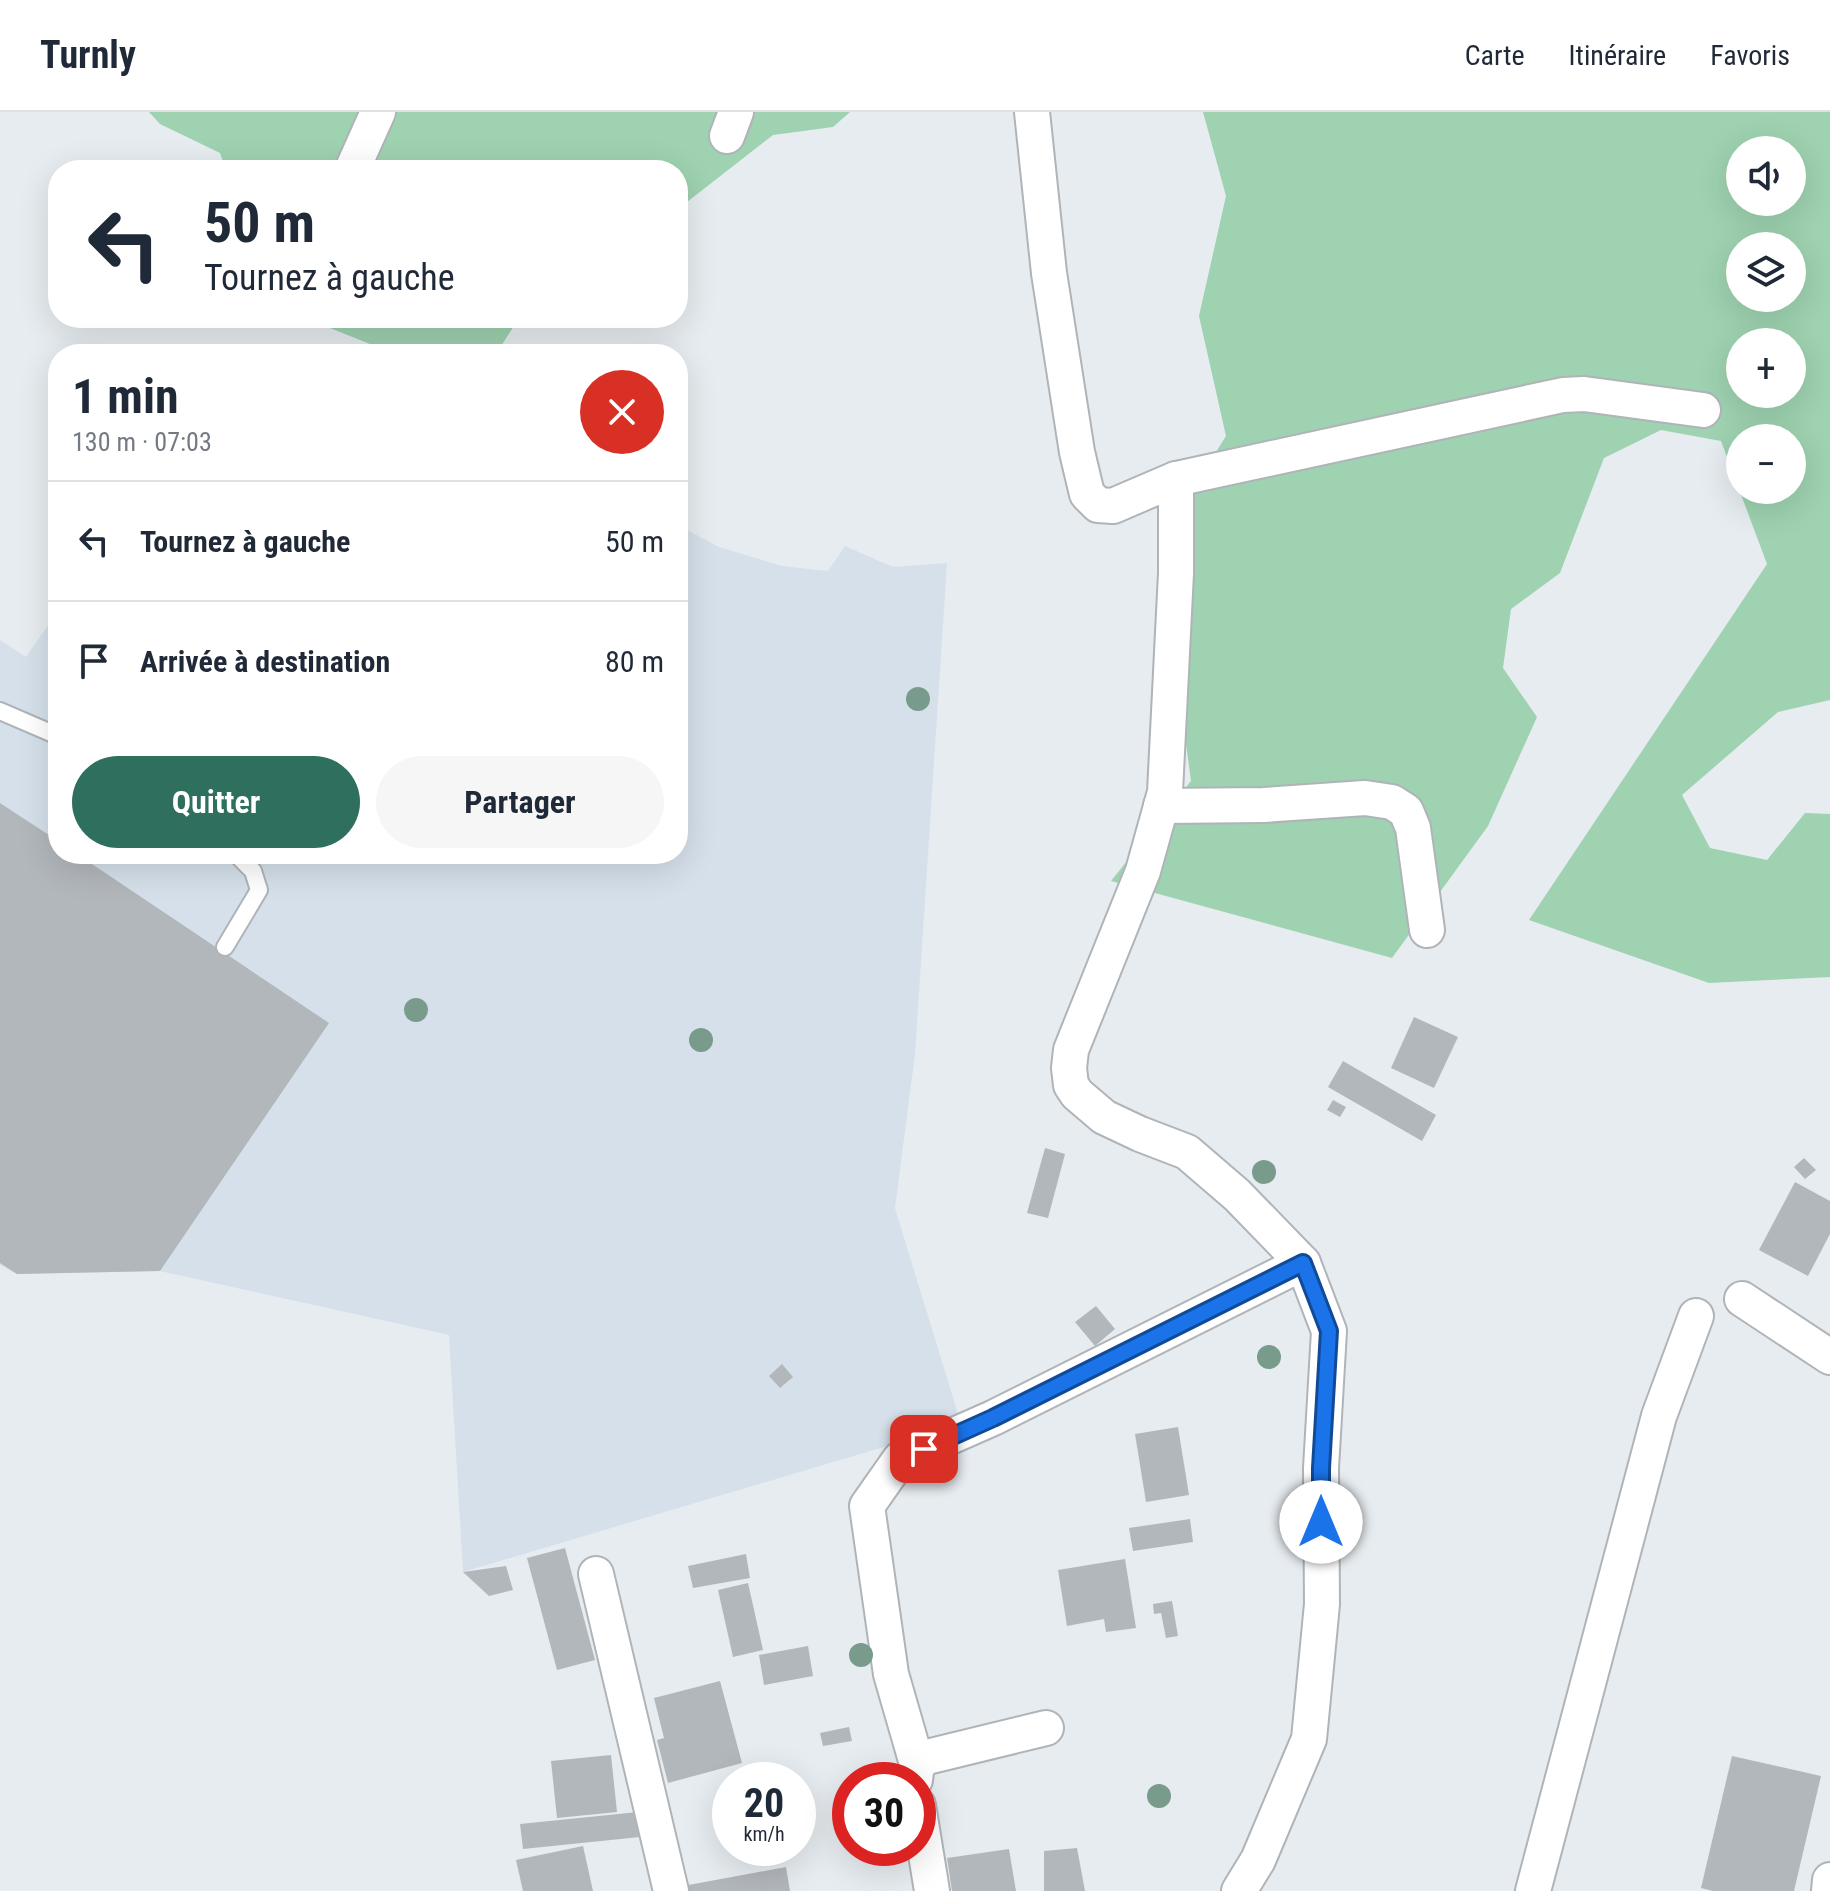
<!DOCTYPE html>
<html lang="fr">
<head>
<meta charset="utf-8">
<style>
	body { margin:0; font-family:"Roboto Condensed",sans-serif; background:#f6f6f7; color:#1f2937; height:100vh; display:flex; flex-direction:column; font-size:30px; white-space:nowrap }
	* { box-sizing:border-box; margin:0 }
	p { font-size:26px; color:#747a83 }
	.icon { flex:none; width:44px; height:44px; fill:none; stroke:currentColor; stroke-width:2; stroke-linecap:round; stroke-linejoin:round }
	.map { position:relative; flex:1; overflow:hidden }
	.sheet { position:absolute; left:48px; top:232px; width:640px; height:520px; display:flex; flex-direction:column; background:#fff; border-radius:32px; box-shadow:0 8px 32px #0002 }
	.sheet>* { flex:none }
	.guide { position:absolute; left:48px; top:48px; width:640px; height:168px; border-radius:32px; box-shadow:0 8px 32px #0002; background:#fff; color:#1f2937; overflow:hidden }
	.tools { position:absolute; left:1726px; top:24px; display:grid; gap:16px }
	.tools a { display:grid; place-items:center; width:80px; height:80px; border-radius:50%; background:#fff; box-shadow:0 8px 32px #0002; font-size:40px }
	.speed { position:absolute; left:712px; top:1650px; display:flex; gap:16px; font-size:40px; font-weight:700; text-align:center }
	.speed>* { display:grid; place-content:center; width:104px; height:104px; border-radius:50%; background:#fff; box-shadow:0 8px 32px #0002; line-height:1 }
	.speed small { font-size:20px; font-weight:400 }
	.speed .limit { border:12px solid #d22; background:#fff; color:#111 }
	.pin { position:absolute; display:grid; place-items:center; width:68px; height:68px; color:#fff; margin:-34px; border-radius:16px; box-shadow:0 4px 12px #0006 }
	.me { position:absolute; width:88px; margin:-44px; rotate:0deg; stroke-linejoin:round; filter:drop-shadow(0 0 6px #0008) }
	.turn { display:flex; align-items:center; gap:28px; height:168px; padding:0 24px; font-size:36px }
	.turn .icon { width:104px; height:104px; stroke-width:2.5 }
	.turn b { display:block; font-size:56px; line-height:68px }
	.round { display:grid; place-items:center; flex:none; width:84px; height:84px; border-radius:42px; background:#f6f6f7 }
	.overview { display:flex; align-items:center; justify-content:space-between; height:136px; padding:0 24px }
	h1 { font-size:48px; font-weight:700; line-height:60px }
	.primary-button { display:flex; gap:16px; margin-top:auto; padding:16px 24px }
	.primary-button a { flex:1; height:92px; border-radius:48px; background:#2e6f5e; color:#fff; font-size:32px; font-weight:700; line-height:92px; text-align:center }
	.primary-button a+a { background:#f6f6f7; color:#1f2937 }
	ul { padding:0; list-style:none }
	li { display:flex; align-items:center; gap:24px; height:120px; padding:0 24px; border-top:2px solid #e0e1e3 }
	li div { flex:1 }
	li b { display:block; font-size:30px }
	li em { font-style:normal }
	header { display:flex; align-items:center; gap:48px; box-sizing:border-box; height:112px; padding:0 40px; background:#fff; border-bottom:2px solid #e0e1e3 }
	header strong { font-size:38px }
	nav { display:flex; gap:44px; margin-inline-start:auto; font-size:28px }
	.map>svg:first-child { display:block }
	.built { fill:#d5e0ea }
	.green { fill:#9ed2b0; fill-rule:evenodd }
	.building { fill:#b2b7bb }
	.lines { fill:none; stroke-linecap:round; stroke-linejoin:round }
	.service-casing { stroke:#afb4b9; stroke-width:20 }
	.minor-casing { stroke:#afb4b9; stroke-width:38 }
	.service { stroke:#fff; stroke-width:16 }
	.minor { stroke:#fff; stroke-width:34 }
	.tree { fill:#789b8b }
	.route-casing { stroke:#114b97; stroke-width:20 }
	.route { stroke:#1a73e8; stroke-width:14 }
</style>
</head>
<body>
<header>
<strong>Turnly</strong>
<nav><a>Carte</a><a>Itinéraire</a><a>Favoris</a></nav>
</header>
<div class="map">
<svg width="1830" height="1779" viewBox="0 0 1830 1779">
	<rect width="100%" height="100%" fill="#e7ecf0"/>
	<polygon class="built" points="678,413 719,435 782,454 828,459 845,434 893,455 947,451 915,942 895,1096 961,1312 463,1460 449,1223 160,1159 17,1162 0,1153 0,528 26,545 58,499 58,742 678,742"/>
	<g class="green">
		<polygon points="149,0 850,0 833,15 773,23 678,97 678,58 226,58 220,41 160,12"/>
		<path d="M 1203,0 L 1830,0 L 1830,588 L 1778,600 L 1682,683 L 1710,736 L 1767,748 L 1805,701 L 1830,702 L 1830,865 L 1709,871 L 1529,808 L 1767,452 L 1721,329 L 1661,318 L 1604,346 L 1560,461 L 1511,497 L 1503,556 L 1537,605 L 1488,714 L 1392,846 L 1111,769 L 1191,669 L 1159,431 L 1226,324 L 1199,204 L 1226,84 ZM 1740,38 L 1792,38 L 1792,90 L 1740,90 ZM 1740,134 L 1792,134 L 1792,186 L 1740,186 ZM 1740,230 L 1792,230 L 1792,282 L 1740,282 ZM 1740,326 L 1792,326 L 1792,378 L 1740,378 Z"/>
		<polygon points="305,206 519,206 496,242 395,242"/>
	</g>
	<g class="building">
		<polygon points="0,691 58,729 58,742 77,742 329,911 160,1159 17,1162 0,1151"/>
		<polygon points="1414,905 1458,925 1434,976 1391,956"/>
		<polygon points="1343,949 1436,1003 1422,1029 1328,975"/>
		<polygon points="1333,988 1346,995 1340,1005 1327,998"/>
		<polygon points="1045,1036 1065,1042 1048,1106 1027,1101"/>
		<polygon points="1804,1046 1816,1058 1805,1067 1794,1055"/>
		<polygon points="1795,1070 1830,1089 1830,1122 1808,1164 1759,1138"/>
		<polygon points="1096,1194 1115,1217 1095,1234 1075,1210"/>
		<polygon points="782,1252 793,1265 780,1276 769,1264"/>
		<polygon points="1178,1315 1189,1383 1146,1390 1135,1322"/>
		<polygon points="1190,1407 1193,1430 1133,1439 1129,1416"/>
		<polygon points="565,1436 595,1548 557,1558 527,1446"/>
		<polygon points="746,1442 750,1466 693,1476 688,1454"/>
		<polygon points="1125,1447 1136,1516 1106,1520 1104,1507 1067,1514 1058,1458"/>
		<polygon points="506,1454 513,1478 489,1484 463,1460"/>
		<polygon points="748,1471 763,1538 733,1545 718,1478"/>
		<polygon points="1172,1489 1178,1524 1166,1526 1161,1501 1154,1502 1153,1492"/>
		<polygon points="808,1534 813,1564 764,1573 759,1543"/>
		<polygon points="720,1569 742,1651 668,1671 657,1628 664,1626 654,1586"/>
		<polygon points="849,1615 852,1629 823,1634 820,1621"/>
		<polygon points="611,1643 617,1700 557,1706 551,1649"/>
		<polygon points="1732,1644 1821,1664 1794,1779 1713,1779 1701,1776"/>
		<polygon points="638,1700 640,1725 523,1737 520,1712"/>
		<polygon points="583,1734 593,1779 523,1779 516,1748"/>
		<polygon points="1077,1736 1085,1779 1044,1779 1044,1739"/>
		<polygon points="1009,1737 1016,1779 952,1779 947,1746"/>
		<polygon points="786,1755 790,1779 684,1779 683,1774"/>
	</g>
	<g class="lines">
		<defs>
			<g id="service">
				<polyline points="0,599 58,624"/>
				<polyline points="225,835 259,778 253,759 236,742"/>
			</g>
			<g id="minor">
				<polyline points="1032,0 1049,161 1077,340 1087,382 1098,393 1113,394 1176,367 1176,461 1165,680 1143,759 1071,938 1069,956 1071,973 1077,982 1104,1005 1140,1022 1187,1040 1237,1083 1303,1151 1329,1219 1321,1356 1322,1492 1309,1627 1258,1748 1239,1779"/>
				<polyline points="727,24 736,0"/>
				<polyline points="352,58 378,0"/>
				<polyline points="1176,367 1563,283 1584,282 1703,298"/>
				<polyline points="1161,694 1264,693 1365,686 1392,690 1406,699 1413,716 1427,818"/>
				<polyline points="1742,1187 1830,1245"/>
				<polyline points="596,1462 671,1779"/>
				<polyline points="917,1652 891,1562 867,1394 900,1347 993,1306 1303,1151"/>
				<polyline points="915,1668 917,1652 927,1645 1046,1616"/>
				<polyline points="918,1693 932,1779"/>
				<polyline points="1533,1779 1659,1304 1696,1204"/>
				<polyline points="1829,1779 1830,1768"/>
			</g>
		</defs>
		<use href="#service" class="service-casing"/>
		<use href="#minor" class="minor-casing"/>
		<use href="#service" class="service"/>
		<use href="#minor" class="minor"/>
	</g>
	<g class="tree">
		<circle cx="918" cy="587" r="12"/>
		<circle cx="416" cy="898" r="12"/>
		<circle cx="701" cy="928" r="12"/>
		<circle cx="1264" cy="1060" r="12"/>
		<circle cx="1269" cy="1245" r="12"/>
		<circle cx="861" cy="1543" r="12"/>
		<circle cx="1159" cy="1684" r="12"/>
	</g>
	<g class="lines">
		<defs>
			<polyline id="route" points="924,1337 993,1306 1303,1151 1329,1219 1321,1356 1321,1410"/>
		</defs>
		<use href="#route" class="route-casing"/>
		<use href="#route" class="route"/>
	</g>
</svg>
<div class="tools">
<a><svg class="icon" aria-label="sound" viewBox="0 0 24 24"><path d="M4 9h4l5-4v14l-5-4H4zM17 9q2 3 0 6"/></svg></a>
<a><svg class="icon" aria-label="layers" viewBox="0 0 24 24"><path d="M12 4l9 5-9 5-9-5zM3 14l9 5 9-5"/></svg></a>
<a>+</a>
<a>−</a>
</div>
<div class="speed"><div>20<small>km/h</small></div><div class="limit">30</div></div>
<div class="pin" style="left:924px;top:1337px;background:#d93025"><svg class="icon" aria-label="arrive" viewBox="0 0 24 24"><path d="M6 21V4h12l-3 4 3 4H6"/></svg></div>
<svg class="me" style="left:1321px;top:1410px" viewBox="-20 -20 40 40"><circle r="19" fill="#fff"/><path d="M0-13L10 11 0 6-10 11z" fill="#1a73e8"/></svg>
<div class="guide">
<div class="turn"><svg class="icon" aria-label="left" viewBox="0 0 24 24"><path d="M17 20v-9H6M10 6l-5 5 5 5"/></svg><div><b>50 m</b>Tournez à gauche</div></div>
</div>
<section class="sheet">
<div class="overview"><div><h1>1 min</h1><p>130 m · 07:03</p></div><a class="round" style="background:#d93025;color:#fff"><svg class="icon" aria-label="close" viewBox="0 0 24 24"><path d="M6 6l12 12M18 6L6 18"/></svg></a></div>
<ul>
<li><svg class="icon" aria-label="left" viewBox="0 0 24 24"><path d="M17 20v-9H6M10 6l-5 5 5 5"/></svg><div><b>Tournez à gauche</b></div><em>50 m</em></li>
<li><svg class="icon" aria-label="arrive" viewBox="0 0 24 24"><path d="M6 21V4h12l-3 4 3 4H6"/></svg><div><b>Arrivée à destination</b></div><em>80 m</em></li>
</ul>
<div class="primary-button"><a>Quitter</a><a>Partager</a></div>
</section>
</div>
</body>
</html>
